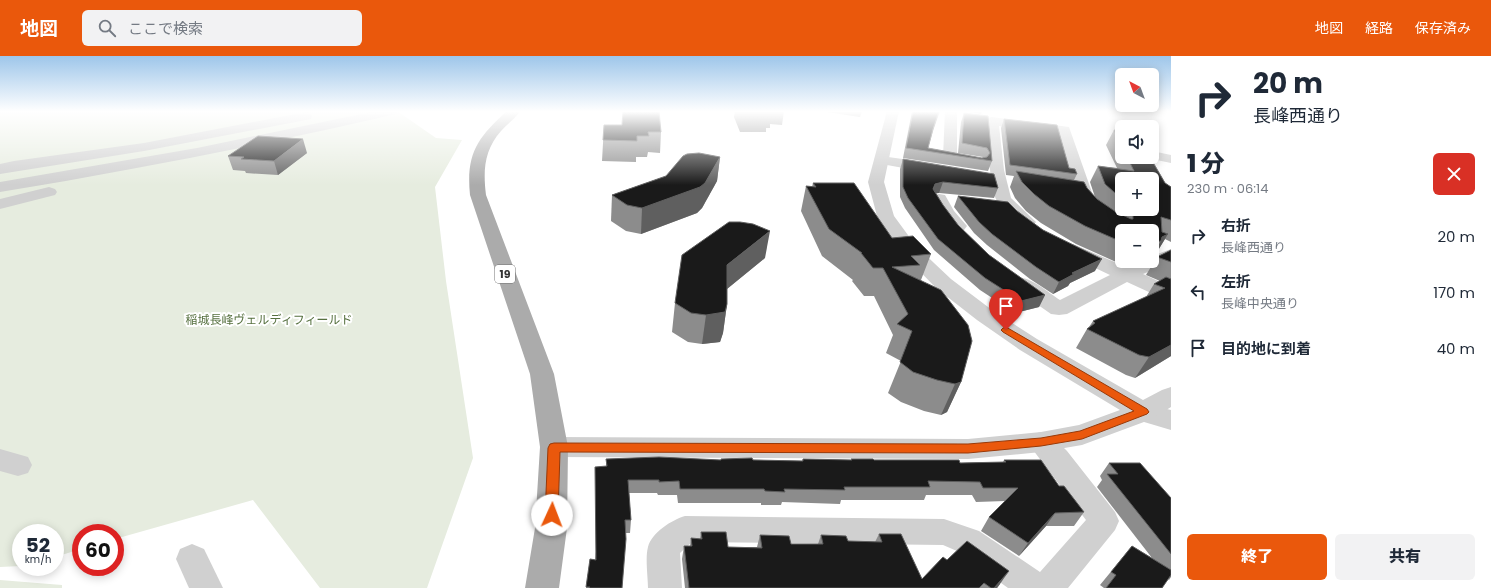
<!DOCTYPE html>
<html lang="ja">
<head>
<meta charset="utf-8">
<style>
	body { margin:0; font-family:Poppins,"Noto Sans JP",sans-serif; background:#f2f2f3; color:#1f2937; height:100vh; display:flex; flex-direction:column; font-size:15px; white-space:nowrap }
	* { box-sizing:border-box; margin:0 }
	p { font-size:13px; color:#747a83 }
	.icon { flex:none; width:22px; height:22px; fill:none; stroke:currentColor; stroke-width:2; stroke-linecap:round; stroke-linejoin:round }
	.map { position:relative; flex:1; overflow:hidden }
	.drawer { display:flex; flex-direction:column; background:#fff; width:320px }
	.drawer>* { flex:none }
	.guide { background:#fff; color:#1f2937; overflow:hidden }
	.needle { width:26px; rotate:319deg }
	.buttons { position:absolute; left:1115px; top:12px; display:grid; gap:8px }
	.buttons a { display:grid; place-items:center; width:44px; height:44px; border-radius:6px; background:#fff; box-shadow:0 2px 10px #0003; font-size:20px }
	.speed { position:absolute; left:12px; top:468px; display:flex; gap:8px; font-size:20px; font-weight:700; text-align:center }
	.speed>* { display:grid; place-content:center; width:52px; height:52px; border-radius:50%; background:#fff; box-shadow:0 2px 10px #0003; line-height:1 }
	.speed small { font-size:10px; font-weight:400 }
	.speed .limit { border:6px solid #d22; background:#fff; color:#111 }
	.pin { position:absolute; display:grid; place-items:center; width:34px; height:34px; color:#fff; margin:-41px -17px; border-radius:50% 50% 50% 0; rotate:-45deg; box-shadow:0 0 4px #0007 }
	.pin .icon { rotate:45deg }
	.me { position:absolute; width:44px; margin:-22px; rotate:2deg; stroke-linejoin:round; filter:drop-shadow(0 0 3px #0008) }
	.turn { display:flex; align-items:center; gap:14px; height:84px; padding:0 16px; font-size:18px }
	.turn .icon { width:52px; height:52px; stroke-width:2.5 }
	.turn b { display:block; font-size:28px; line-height:34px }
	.round { display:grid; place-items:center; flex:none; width:42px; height:42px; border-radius:6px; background:#f2f2f3 }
	.headline { display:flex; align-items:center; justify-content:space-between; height:68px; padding:0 16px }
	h1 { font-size:24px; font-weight:800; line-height:30px }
	.button { display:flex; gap:8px; margin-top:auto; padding:8px 16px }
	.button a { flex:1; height:46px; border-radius:6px; background:#ea580c; color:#fff; font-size:16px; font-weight:800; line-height:46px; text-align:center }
	.button a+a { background:#f2f2f3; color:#1f2937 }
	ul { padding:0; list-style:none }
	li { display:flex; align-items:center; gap:12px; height:56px; padding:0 16px }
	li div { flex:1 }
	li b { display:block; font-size:15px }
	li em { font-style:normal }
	header { display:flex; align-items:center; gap:24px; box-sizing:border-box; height:56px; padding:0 20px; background:#ea580c; color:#fff }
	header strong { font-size:19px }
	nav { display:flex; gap:22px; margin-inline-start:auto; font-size:14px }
	.search { width:280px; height:36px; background:#f2f2f3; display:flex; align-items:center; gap:10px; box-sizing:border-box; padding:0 14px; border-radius:6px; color:#747a83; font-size:15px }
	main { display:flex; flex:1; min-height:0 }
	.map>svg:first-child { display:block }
	.green { fill:#e6ecdf }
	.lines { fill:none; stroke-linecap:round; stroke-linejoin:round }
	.minor { fill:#d0d0d0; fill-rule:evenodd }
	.tertiary { fill:#d0d0d0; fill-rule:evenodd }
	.primary { fill:#ababab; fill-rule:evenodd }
	.wall { fill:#8c8c8c; fill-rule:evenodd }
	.shaded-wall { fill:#5f5f5f }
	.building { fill:#1a1a1a; stroke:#5f5f5f }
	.route { fill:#ea580c; stroke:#983908 }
	.labels { text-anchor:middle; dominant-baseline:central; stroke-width:4; stroke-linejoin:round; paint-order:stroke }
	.shield { fill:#fff; stroke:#707070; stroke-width:1 }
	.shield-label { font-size:11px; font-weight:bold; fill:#333 }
	.park-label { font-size:12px; fill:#56703f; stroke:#fff }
</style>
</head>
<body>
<header>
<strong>地図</strong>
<div class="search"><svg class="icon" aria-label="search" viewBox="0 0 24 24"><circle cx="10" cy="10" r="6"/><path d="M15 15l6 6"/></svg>ここで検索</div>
<nav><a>地図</a><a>経路</a><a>保存済み</a></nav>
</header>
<main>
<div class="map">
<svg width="1171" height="532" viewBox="0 0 1171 532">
	<rect width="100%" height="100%" fill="#fff"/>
	<g class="green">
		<polygon points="0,55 397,55 436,82 462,84 435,131 446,225 473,402 427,532 320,532 253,444 115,483 115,477 81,477 81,493 55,501 55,477 21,477 21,510 0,511"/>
		<polygon points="0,524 62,529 62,532 0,532"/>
	</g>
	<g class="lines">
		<g class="minor">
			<path d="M 376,55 L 398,55 L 396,58 L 392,59 C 262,89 132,114 0,136 L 0,126 L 197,92 Z"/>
			<path d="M 945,55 L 957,55 L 957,98 L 979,102 L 981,105 L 979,108 C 969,111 955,107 945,104 L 943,101 Z"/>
			<polygon points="306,56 311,57 312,60 311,63 144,95 0,118 0,108 14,105 144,87"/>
			<path d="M 992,61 L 1069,71 L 1095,145 L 1104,154 L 1133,171 L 1136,175 L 1122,175 L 1122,179 L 1121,179 C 1105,170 1089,162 1079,147 L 1058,77 L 999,70 L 1004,114 L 1011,142 L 1036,166 L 1033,170 C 1014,175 997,150 992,133 L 985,65 L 987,62 Z"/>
			<polygon points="1152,95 1171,99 1171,107 1147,102 1146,101 1152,101"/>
			<polygon points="881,100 931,107 936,109 939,112 936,115 931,117 876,107 874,104 876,101"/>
			<polygon points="49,131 55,133 57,136 55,139 0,153 0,143"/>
			<path d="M 939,138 L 945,139 L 954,155 L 967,170 L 964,174 C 947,178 938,156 931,143 L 933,139 Z"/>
			<path d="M 1073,188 L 1126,211 L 1141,205 L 1152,205 L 1152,200 L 1171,193 L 1171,206 L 1143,218 L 1171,231 L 1171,245 L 1164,243 L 1127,226 L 1067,258 L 1059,259 L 1051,258 L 1011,230 L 1008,226 L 1011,222 C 1028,217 1046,235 1060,244 L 1110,219 L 1066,198 L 1064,194 L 1066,190 Z"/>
			<polygon points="1143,347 1171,354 1171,374 1134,363 1130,356 1134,349"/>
			<path d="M 1041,376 L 1051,379 L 1067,395 L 1115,456 L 1119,465 L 1115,474 L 1068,532 L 1008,532 L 957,495 L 943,489 L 692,486 L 680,497 L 682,532 L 648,532 C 648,521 645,502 648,491 C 652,476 672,464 685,460 L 944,463 L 979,475 L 1040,516 L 1086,464 L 1027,386 L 1031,379 Z"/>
			<polygon points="0,393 28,401 32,409 28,417 18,420 0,415"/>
			<polygon points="192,488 204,493 223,532 189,532 176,503 180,493"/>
		</g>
		<polygon class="tertiary" points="887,55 899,55 884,126 894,160 916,190 951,223 992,254 1037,283 1143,344 1162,334 1171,331 1171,351 1152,363 1082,389 1041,396 968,403 554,401 544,398 540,391 544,384 554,381 968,383 1041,376 1079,369 1120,354 1020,294 977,264 936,232 903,198 877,160 868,126"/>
		<path class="primary" d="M 507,55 L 520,55 C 515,63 507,68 501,75 C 484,94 483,115 486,139 L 554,318 L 568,391 L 567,472 L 559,532 L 525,532 L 535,472 L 540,391 L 530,318 L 470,139 C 466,98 477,82 507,55 Z"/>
	</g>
	<g class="wall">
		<polygon points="735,55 784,55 782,69 770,68 770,72 766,72 766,76 740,76 734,61"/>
		<polygon points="827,55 862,55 860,61 827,56"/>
		<polygon points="912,55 940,55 933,75 928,92 982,102 983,101 958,97 961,66 964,57 988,60 992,105 988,115 903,102"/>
		<polygon points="962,55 982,55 981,58"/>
		<path d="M 1004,63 L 1077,118 L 1074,124 L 1087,132 L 1095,141 L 1090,126 L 1098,110 L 1117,112 L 1106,89 L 1114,74 L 1122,75 L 1122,101 L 1150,101 L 1165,127 L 1171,131 L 1171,186 L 1165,183 L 1157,196 L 1154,197 L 1152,201 L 1152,175 L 1122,175 L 1122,205 L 1137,205 L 1125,210 L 1076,188 L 1041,167 L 1026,155 L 1015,142 L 1010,131 L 1014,120 L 1006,119 L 1001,72 ZM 1122,123 L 1152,153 L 1122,153 Z"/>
		<polygon points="604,69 661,76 660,97 648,96 647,101 636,101 636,106 602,105"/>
		<polygon points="307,97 278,119 246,117 245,115 233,114 228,100"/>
		<polygon points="720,101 717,125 702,152 697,157 641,178 626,175 611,165 612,139"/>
		<polygon points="903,103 998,132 994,142 939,137 936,137 943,149 958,169 989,199 1045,239 1039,251 1015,257 980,234 934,194 905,152 900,141 900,113"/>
		<polygon points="813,127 892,182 931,198 921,224 961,326 947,356 941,359 924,355 901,346 888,337 901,305 886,297 893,279 874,240 864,240 852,225 853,224 822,200 801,155 806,130 812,131"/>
		<polygon points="958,140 1017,155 1095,215 1070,227 1068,230 1053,238 1030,223 987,189 974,177 954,151"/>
		<polygon points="1171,194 1171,300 1135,322 1126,319 1076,292 1087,273 1089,271 1093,265 1146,241 1154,228 1160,225 1146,219 1157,201"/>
		<polygon points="765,202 727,233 727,248 723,277 720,286 702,288 688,286 672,276 675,247"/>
		<polygon points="606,403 721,404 721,403 802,405 803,403 851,404 851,403 874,404 960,407 1003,406 1004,404 1059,430 1084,456 1074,470 1046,470 1019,500 981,475 989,461 1005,445 976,446 972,439 926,439 924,444 841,444 840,448 782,446 781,449 761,449 761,447 678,447 677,439 658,439 657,437 629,437 631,464 630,477 625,477 622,532 586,532 590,503 595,504 606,410"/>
		<polygon points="1109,407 1171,442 1171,521 1169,524 1168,523 1162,532 1104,532 1100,529 1132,490 1152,502 1097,431 1102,424 1100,420"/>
		<polygon points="701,476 728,491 757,491 760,479 791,488 818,488 821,479 848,485 875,486 879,478 922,523 947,504 1000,528 997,532 685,532 682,503 684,490 690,490 691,482 700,483"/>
	</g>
	<g class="shaded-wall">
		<polygon points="303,83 307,97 278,119 274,105"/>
		<polygon points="720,101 717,125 702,152 697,157 641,178 642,152"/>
		<polygon points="943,126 939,137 932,138 935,128"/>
		<polygon points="770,175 765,202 722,237 727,209"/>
		<polygon points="1168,178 1157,196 1154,197 1161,185 1162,181"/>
		<polygon points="1102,203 1095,215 1070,227 1068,230 1053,238 1059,226 1072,217"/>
		<polygon points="1128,205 1137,205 1125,210"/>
		<polygon points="1045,239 1039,251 1015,257 1021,245"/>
		<polygon points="727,248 723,277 720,286 702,288 706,259"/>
		<polygon points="1171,289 1171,300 1135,322 1149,301"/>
		<polygon points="961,326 947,356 941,359 955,328"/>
		<polygon points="1055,457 1046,470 1019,500 1028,487"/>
		<polygon points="1009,515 1000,528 997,532 994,532"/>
	</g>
	<g class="building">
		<polygon points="623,55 659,55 661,76 648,76 649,80 637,80 637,85 603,84 604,69 622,69"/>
		<polygon points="913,55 939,55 933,73 928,92 982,102 987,101 990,97 987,92 962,87 964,57 988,60 992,105 906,92"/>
		<polygon points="1004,63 1057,69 1069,112 1075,113 1077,118 1010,109"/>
		<polygon points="1114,74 1122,75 1122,91"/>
		<polygon points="258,80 303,83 274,105 241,103 244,101 228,100"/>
		<polygon points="699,97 720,101 705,127 700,131 642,152 627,149 612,139 666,120 683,100 687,98"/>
		<polygon points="1127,101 1150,101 1165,127 1171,131 1171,164 1161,161 1162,176 1168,178 1162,181 1161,185 1152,186 1152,175 1122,175 1122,186 1085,170 1049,150 1034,138 1022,126 1016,115 1084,126 1087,132 1097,143 1116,156 1131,163 1133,163 1133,159 1146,159 1147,157 1144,153 1152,153 1152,123 1122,123 1122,141 1114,136 1105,128 1098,110 1134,115"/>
		<polygon points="903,103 994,118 998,132 943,126 935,128 933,133 943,149 958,169 989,199 1045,239 1021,245 985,222 938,183 908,142 903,131"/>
		<polygon points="813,127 854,127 892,182 913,180 931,198 911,200 920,209 892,211 941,234 968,269 972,285 961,326 955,328 937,324 913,316 900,306 912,275 897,268 908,258 883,212 873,212 861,197 862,197 829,173 806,130 816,131"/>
		<polygon points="958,140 1008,146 1017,155 1043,174 1102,203 1072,217 1074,218 1059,226 1036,211 992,178 979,166"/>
		<polygon points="729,166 740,166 753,168 770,175 727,209 727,248 725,256 706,259 691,257 675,247 682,199"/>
		<polygon points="1171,194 1171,206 1157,201"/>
		<polygon points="1166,221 1171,223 1171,289 1149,301 1139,299 1087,273 1095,267 1093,265 1165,232 1154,228"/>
		<polygon points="659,401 721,404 721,403 752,402 753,404 803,405 803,403 852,404 851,403 873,403 874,404 959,404 960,407 1006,406 1004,404 1041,404 1059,430 1064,430 1084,456 1055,457 1028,487 989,461 1018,432 983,432 980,426 928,425 930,431 844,431 845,434 784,433 785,436 765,435 764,433 680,433 679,425 659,426 659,424 628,424 631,464 625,464 626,483 622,532 589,532 590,531 586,531 590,503 596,504 595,411 607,410 606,403"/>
		<polygon points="1109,407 1140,407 1171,442 1171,498 1107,418 1118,418"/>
		<polygon points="701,476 726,476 728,491 762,492 760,479 789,480 791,488 823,488 821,479 846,480 848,485 882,486 879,478 901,478 922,523 943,501 947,504 967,485 1009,515 994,532 991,532 984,527 979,532 689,532 684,490 692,490 691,482 702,483"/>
		<polygon points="1132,490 1171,514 1171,519 1162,532 1106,532 1116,519 1111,516"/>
	</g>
	<linearGradient id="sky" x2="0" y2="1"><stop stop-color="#9ec6ea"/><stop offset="0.43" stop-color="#fff"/><stop offset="1" stop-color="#fff" stop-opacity="0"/></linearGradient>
	<rect width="1171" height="129" fill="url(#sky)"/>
	<polygon class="route" points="1006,271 1147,353 1149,356 1147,358 1082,383 1041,390 968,397 560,396 558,459 556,462 552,464 547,462 545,459 548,392 550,388 554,387 968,388 1041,382 1080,375 1134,355 1003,276 1001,274 1003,272"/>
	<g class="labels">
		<rect class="shield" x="495" y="209" width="20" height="18" rx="3"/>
		<g class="shield-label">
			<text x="505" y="218">19</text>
		</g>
		<g class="park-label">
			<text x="269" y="263">稲城長峰ヴェルディフィールド</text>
		</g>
	</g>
</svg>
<div class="buttons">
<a><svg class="needle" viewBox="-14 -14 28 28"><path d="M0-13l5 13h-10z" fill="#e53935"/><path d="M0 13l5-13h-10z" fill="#747a83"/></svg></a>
<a><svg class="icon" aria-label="sound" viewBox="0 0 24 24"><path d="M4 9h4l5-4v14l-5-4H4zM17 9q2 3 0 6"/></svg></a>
<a>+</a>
<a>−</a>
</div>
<div class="speed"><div>52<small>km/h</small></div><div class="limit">60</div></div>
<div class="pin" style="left:1006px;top:274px;background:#d93025"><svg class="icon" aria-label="arrive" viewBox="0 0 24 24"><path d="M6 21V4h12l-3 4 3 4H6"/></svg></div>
<svg class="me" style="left:552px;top:459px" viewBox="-20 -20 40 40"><circle r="19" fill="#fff"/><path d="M0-13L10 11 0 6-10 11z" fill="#ea580c"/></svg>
</div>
<section class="drawer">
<div class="guide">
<div class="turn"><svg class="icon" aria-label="right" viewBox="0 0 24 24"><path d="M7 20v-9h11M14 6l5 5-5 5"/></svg><div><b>20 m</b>長峰西通り</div></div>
</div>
<div class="headline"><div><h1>1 分</h1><p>230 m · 06:14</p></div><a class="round" style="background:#d93025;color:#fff"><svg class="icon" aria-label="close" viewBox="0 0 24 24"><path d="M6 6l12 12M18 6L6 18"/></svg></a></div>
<ul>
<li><svg class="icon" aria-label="right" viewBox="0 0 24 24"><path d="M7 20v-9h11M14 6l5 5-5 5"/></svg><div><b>右折</b><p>長峰西通り</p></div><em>20 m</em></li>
<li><svg class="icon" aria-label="left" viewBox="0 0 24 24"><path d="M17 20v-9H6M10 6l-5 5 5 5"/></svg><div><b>左折</b><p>長峰中央通り</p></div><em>170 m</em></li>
<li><svg class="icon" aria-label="arrive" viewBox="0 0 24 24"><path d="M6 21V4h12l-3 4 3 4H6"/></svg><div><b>目的地に到着</b></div><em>40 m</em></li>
</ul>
<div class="button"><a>終了</a><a>共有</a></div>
</section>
</main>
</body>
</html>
